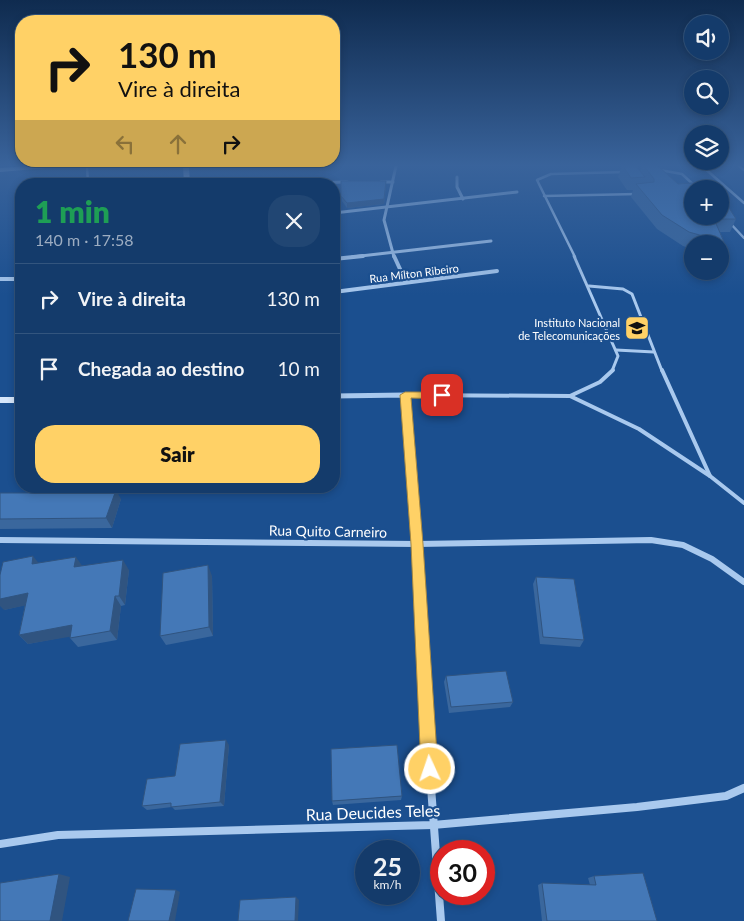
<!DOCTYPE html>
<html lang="pt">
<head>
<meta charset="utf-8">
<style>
	body { margin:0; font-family:Lato,sans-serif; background:#214673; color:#f1f3f6; height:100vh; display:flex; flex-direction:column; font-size:19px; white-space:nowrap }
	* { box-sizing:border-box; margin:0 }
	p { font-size:16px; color:#9dadc1 }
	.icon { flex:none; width:28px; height:28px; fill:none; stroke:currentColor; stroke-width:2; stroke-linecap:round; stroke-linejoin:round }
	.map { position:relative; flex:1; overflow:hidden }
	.sheet { position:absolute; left:15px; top:178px; width:325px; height:315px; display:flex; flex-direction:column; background:#143b6b; border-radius:20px; box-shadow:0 2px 8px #0003,0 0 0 1px #33557e }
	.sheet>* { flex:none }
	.guide { position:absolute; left:15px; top:15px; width:325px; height:152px; border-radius:20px; box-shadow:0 2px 8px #0003,0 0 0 1px #33557e; background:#ffd166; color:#111; overflow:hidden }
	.tools { position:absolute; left:684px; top:15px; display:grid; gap:10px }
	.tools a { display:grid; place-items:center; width:45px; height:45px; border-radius:50%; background:#143b6b; box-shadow:0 2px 8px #0003,0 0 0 1px #33557e; font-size:25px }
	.speed { position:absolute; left:355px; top:840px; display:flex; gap:10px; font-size:25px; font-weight:700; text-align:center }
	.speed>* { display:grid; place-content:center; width:65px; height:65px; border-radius:50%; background:#143b6b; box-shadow:0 2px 8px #0003,0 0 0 1px #33557e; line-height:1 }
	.speed small { font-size:12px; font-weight:400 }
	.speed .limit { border:8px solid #d22; background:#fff; color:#111 }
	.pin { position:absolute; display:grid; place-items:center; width:42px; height:42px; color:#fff; margin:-21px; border-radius:10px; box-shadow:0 2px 8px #0006 }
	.me { position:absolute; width:55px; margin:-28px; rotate:357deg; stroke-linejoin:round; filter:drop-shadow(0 0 4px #0008) }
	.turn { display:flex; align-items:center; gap:18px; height:105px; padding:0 20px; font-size:22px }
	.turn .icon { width:65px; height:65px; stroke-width:2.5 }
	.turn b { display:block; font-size:35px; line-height:42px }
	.lanes { display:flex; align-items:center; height:48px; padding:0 20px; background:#0003; justify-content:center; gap:25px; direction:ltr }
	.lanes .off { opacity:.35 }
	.round { display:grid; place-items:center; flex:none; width:52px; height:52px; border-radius:20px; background:#214673 }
	.headline { display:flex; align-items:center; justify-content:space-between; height:85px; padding:0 20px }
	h1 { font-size:30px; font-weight:800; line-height:38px; color:#1e9e55 }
	.action { display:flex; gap:10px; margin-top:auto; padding:10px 20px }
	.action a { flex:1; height:58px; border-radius:20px; background:#ffd166; color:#111; font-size:20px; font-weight:800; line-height:58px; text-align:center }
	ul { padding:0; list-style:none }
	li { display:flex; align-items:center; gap:15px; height:70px; padding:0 20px; border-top:1px solid #33557e }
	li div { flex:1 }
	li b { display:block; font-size:19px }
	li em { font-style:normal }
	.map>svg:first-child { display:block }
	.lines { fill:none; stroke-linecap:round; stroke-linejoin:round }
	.lane-far2 { stroke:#a9c9ee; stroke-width:2.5 }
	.lane-far1 { stroke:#a9c9ee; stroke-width:3 }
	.lane { stroke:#a9c9ee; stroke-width:4 }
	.street-far4 { stroke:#a9c9ee; stroke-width:3 }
	.street-far3 { stroke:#a9c9ee; stroke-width:4 }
	.street-far2 { stroke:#a9c9ee; stroke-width:5 }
	.street-far1 { stroke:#a9c9ee; stroke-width:6 }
	.street { stroke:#a9c9ee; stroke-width:8 }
	.secondary { fill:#d6e6fa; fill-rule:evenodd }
	.wall { fill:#3a679d }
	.shaded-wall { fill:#305480 }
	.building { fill:#4478b7; stroke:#305480 }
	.route { fill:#ffd166; stroke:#a68842 }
	.labels { text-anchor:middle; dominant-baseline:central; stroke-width:4.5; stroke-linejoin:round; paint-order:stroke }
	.far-street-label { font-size:11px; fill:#fff; stroke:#1b4f8f }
	.far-poi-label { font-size:11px; fill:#fff; stroke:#1b4f8f; text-anchor:end }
	.street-label { font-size:14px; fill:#fff; stroke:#1b4f8f }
	.near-street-label { font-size:16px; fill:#fff; stroke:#1b4f8f }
</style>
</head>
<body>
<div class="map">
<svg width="744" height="921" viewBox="0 0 744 921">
	<rect width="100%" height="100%" fill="#1b4f8f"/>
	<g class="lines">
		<g class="lane-far2">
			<polyline points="87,166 88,184"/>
			<polyline points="702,166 744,203"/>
			<polyline points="739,166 744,170"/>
			<polyline points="660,170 682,174 698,189"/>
			<polyline points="544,196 637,194"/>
			<polyline points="730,223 744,238"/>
			<polyline points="575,257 537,180 551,174 623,172"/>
		</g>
		<g class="lane-far1">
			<polyline points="574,256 618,356 612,371"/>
			<polyline points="589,286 623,289 632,294 662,371"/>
			<polyline points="616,350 654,352"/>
		</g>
		<g class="lane">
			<polyline points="662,370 710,476"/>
			<polyline points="405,395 570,396 639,429 710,476 744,503"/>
			<polyline points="570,396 600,382 613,370"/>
		</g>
		<g class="street-far4">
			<polyline points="457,177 457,187 463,199"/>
			<polyline points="381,182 393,182"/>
			<polyline points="250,184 347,182"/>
			<polyline points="334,213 517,192"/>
			<polyline points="352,257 491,241"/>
			<polyline points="394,257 384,220 396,166"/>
		</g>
		<g class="street-far3">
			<polyline points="394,256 406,282"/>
			<polyline points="334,259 363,256"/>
			<polyline points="0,279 21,279"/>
			<polyline points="334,292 497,271"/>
		</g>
		<polyline class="street-far2" points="334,396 405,395 413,514"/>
		<g class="street-far1">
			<polyline points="413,513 424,695"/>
			<polyline points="0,540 417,544 651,540 683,545 712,559 744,582"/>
		</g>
		<g class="street">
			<polyline points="424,693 441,921"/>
			<polyline points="0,844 58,835 433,825 637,807 726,796 744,788"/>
		</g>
		<g class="secondary">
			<polygon points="30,166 50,166 47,168 0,172 0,168"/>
			<polygon points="183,166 189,166 190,184 184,184"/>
			<rect x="0" y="397" width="21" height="6"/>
		</g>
	</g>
	<g class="wall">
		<polygon points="622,166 636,166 640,171 642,166 658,166 678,184 736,219 730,232 720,232 724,242 720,251 720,244 692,244 692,249 683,246 657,229 631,197 633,190 627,190 618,177"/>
		<polygon points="341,181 386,186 384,204 347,208 342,201"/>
		<polygon points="0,493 53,493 121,499 112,528 0,529"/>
		<polygon points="39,563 129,570 125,605 121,606 117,640 78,647 70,638 70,636 28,644 19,635 25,605 4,610"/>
		<polygon points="212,576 213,636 166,645 160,636"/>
		<polygon points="536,577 584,640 580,647 540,644 533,584"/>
		<polygon points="446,676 513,702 510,707 449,713 444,682"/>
		<polygon points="229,745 224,806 175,810 172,807 147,810 142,806 175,776"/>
		<polygon points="402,796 401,800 333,805 332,801"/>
		<polygon points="594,876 657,921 542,921 538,885 542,883 590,885 588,878"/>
	</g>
	<g class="shaded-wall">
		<polygon points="386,181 384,204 347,208 347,203"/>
		<polygon points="116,490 121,499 112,528 106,518"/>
		<polygon points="33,556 41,566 32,564"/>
		<polygon points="76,557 83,567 74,567"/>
		<polygon points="123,560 129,570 125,605 119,596"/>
		<polygon points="208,565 212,576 213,636 209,627"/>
		<polygon points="28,593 37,603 4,610 0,606 0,599"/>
		<polygon points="115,596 121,606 117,640 110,631"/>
		<polygon points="72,625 80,635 28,644 19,635"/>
		<polygon points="226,740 229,745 224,806 220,802"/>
		<polygon points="59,874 70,877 62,921 50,921"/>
		<polygon points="176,890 180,892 175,921 169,921"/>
		<polygon points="296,897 299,900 298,921 295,921"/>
	</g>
	<g class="building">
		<polygon points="623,166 636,166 645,177 631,178"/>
		<polygon points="644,166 658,166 678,184 705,182 712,189 692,189 692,216 720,216 720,197 726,203 736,219 714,219 724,242 689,232 662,215 636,184 654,182 654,179"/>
		<polygon points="341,181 386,181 384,199 347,203 341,196"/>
		<polygon points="116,490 106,518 0,519 0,493 53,493 54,491"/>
		<polygon points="33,556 32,564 76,557 74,567 123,560 119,596 115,596 110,631 70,638 72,625 19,635 28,593 0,599 0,575 3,562"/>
		<polygon points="208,565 209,627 160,636 163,573"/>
		<polygon points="536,577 574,579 584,640 543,637"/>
		<polygon points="506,671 513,702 451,707 446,676"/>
		<polygon points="226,740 220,802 171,807 171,803 142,806 147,779 175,776 180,744"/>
		<polygon points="397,745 402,796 332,801 331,749"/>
		<polygon points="643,873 657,921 547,921 542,883 596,885 594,876"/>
		<polygon points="59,874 50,921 0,921 0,883"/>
		<polygon points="136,889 176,890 169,921 128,921"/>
		<polygon points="296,897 295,921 238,921 240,900"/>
	</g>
	<linearGradient id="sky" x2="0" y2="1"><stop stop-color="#0f2b4f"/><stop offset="0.56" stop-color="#39639b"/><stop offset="1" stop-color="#39639b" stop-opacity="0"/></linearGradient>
	<rect width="744" height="295" fill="url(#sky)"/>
	<polygon class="route" points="405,392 442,392 447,395 442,399 411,398 423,544 438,769 435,775 430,777 424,775 421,769 411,544 400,395"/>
	<defs>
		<symbol id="school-square" viewBox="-11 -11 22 22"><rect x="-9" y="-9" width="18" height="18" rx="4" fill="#ffd166" stroke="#1b4f8f"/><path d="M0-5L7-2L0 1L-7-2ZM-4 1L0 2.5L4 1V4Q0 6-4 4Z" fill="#111"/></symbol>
	</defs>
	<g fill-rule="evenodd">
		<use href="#school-square" x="623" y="314" width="28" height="28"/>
	</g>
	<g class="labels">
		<g class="far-street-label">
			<text transform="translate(414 273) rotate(-7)">Rua Mílton Ribeiro</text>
		</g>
		<g class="far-poi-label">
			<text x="620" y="322">Instituto Nacional<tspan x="620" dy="13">de Telecomunicações</tspan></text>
		</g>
		<g class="street-label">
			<text transform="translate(328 531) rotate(1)">Rua Quito Carneiro</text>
		</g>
		<g class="near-street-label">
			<text transform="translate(373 812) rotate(-2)">Rua Deucides Teles</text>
		</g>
	</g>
</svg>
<div class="tools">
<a><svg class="icon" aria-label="sound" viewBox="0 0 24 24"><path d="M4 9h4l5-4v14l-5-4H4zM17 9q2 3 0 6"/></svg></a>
<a><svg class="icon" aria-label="search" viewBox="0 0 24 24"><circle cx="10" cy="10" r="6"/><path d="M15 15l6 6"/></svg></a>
<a><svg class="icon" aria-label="layers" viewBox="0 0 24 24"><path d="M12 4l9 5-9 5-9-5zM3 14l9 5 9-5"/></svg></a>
<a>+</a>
<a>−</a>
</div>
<div class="speed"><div>25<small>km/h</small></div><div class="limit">30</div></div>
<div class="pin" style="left:442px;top:395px;background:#d93025"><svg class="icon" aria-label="arrive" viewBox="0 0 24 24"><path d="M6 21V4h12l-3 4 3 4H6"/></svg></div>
<svg class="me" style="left:430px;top:769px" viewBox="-20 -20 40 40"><circle r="17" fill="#ffd166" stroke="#fff" stroke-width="3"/><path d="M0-11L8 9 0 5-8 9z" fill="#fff"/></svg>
<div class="guide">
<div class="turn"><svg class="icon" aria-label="right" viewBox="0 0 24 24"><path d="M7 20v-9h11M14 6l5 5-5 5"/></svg><div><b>130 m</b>Vire à direita</div></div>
<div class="lanes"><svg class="icon off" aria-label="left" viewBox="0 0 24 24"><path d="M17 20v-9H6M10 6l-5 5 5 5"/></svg><svg class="icon off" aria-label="ahead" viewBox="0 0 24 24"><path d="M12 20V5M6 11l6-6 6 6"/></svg><svg class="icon" aria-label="right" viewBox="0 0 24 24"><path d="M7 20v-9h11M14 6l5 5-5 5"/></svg></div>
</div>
<section class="sheet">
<div class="headline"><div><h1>1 min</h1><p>140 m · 17:58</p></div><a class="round"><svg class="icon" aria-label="close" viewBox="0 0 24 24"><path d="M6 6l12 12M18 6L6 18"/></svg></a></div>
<ul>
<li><svg class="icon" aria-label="right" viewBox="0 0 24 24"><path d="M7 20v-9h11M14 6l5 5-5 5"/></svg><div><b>Vire à direita</b></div><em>130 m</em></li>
<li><svg class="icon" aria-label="arrive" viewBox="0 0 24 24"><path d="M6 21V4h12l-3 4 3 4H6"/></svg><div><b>Chegada ao destino</b></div><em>10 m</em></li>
</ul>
<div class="action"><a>Sair</a></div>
</section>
</div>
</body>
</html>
